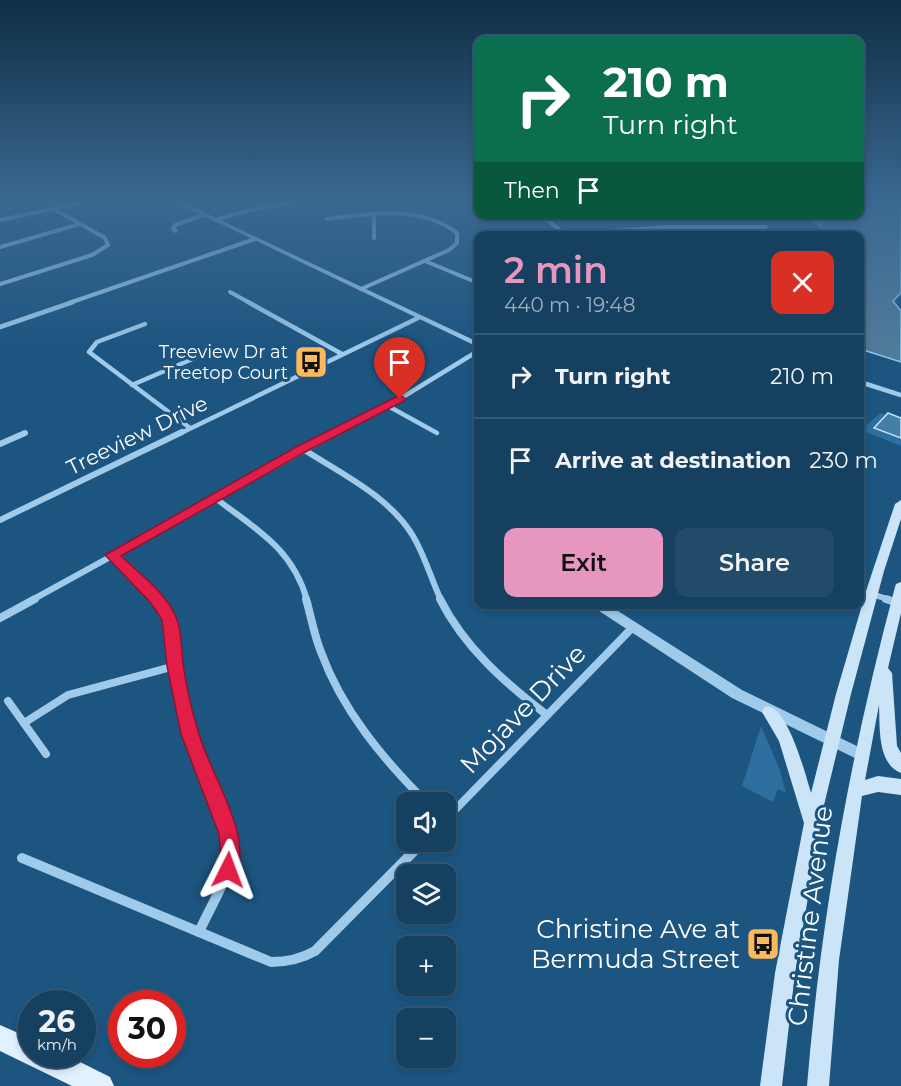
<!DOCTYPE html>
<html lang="en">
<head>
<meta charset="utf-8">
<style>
	body { margin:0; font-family:Montserrat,sans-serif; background:#224b69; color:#f1f3f6; height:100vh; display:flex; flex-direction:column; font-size:22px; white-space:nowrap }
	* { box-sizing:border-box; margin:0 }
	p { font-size:20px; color:#9dafbd }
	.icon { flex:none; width:33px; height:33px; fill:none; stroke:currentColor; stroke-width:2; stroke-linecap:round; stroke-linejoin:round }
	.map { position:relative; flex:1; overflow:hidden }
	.sheet { position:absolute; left:474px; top:231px; width:390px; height:378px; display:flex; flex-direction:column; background:#154060; border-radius:12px; box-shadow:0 3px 9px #0003,0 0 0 2px #345975 }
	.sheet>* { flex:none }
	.hud { position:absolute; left:474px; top:36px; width:390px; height:183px; border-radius:12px; box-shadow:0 3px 9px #0003,0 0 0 2px #345975; background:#0b6e4f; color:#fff; overflow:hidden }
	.fabs { position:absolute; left:396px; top:792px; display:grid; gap:12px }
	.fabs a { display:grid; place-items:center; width:60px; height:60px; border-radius:12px; background:#154060; box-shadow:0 3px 9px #0003,0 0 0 2px #345975; font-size:30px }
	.speed { position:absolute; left:18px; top:990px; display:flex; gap:12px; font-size:30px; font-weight:700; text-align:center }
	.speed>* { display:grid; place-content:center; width:78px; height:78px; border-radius:50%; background:#154060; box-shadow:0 3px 9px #0003,0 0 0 2px #345975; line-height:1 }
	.speed small { font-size:15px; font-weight:400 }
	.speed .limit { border:9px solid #d22; background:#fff; color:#111 }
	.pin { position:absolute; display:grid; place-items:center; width:51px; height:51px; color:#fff; margin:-62px -26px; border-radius:50% 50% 50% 0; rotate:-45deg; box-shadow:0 0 6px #0007 }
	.pin .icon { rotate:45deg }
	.me { position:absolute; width:66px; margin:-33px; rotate:3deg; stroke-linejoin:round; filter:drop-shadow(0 0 4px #0008) }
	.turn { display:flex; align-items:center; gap:21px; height:126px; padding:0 30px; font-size:27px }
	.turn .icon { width:78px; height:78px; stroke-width:2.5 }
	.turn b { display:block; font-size:42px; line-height:51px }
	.then { display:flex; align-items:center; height:57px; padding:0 30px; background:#0003; gap:12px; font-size:22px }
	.round { display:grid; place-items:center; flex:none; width:63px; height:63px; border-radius:12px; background:#224b69 }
	.headline { display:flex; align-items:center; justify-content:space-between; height:102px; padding:0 30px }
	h1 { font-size:36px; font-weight:600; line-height:45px; color:#e797bd }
	.action { display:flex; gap:12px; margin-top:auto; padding:12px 30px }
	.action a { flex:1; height:69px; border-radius:12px; background:#e797bd; color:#111; font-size:24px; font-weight:600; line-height:69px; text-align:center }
	.action a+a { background:#224b69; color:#f1f3f6 }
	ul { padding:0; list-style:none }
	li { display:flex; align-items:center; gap:18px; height:84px; padding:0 30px; border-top:2px solid #345975 }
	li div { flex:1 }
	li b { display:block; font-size:22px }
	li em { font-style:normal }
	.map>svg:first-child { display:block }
	.green { fill:#2f6f9f }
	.water { fill:#517b9b; stroke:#92c7ec; stroke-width:1.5 }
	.building { fill:#447faa; stroke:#c4e2f7; stroke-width:1.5 }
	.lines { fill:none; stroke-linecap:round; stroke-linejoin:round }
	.minor-far4 { stroke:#9fcaea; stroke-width:4 }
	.minor-far3 { stroke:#9fcaea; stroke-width:4.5 }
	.minor-far2 { stroke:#9fcaea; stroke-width:6 }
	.minor-far1 { stroke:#9fcaea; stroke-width:8 }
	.minor { stroke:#9fcaea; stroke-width:10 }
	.tertiary { fill:#9fcaea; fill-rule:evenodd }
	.secondary { fill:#cbe4f7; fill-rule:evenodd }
	.primary { fill:#e3f1fe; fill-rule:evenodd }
	.route { fill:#e11d48; stroke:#92132f; stroke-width:1.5 }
	.labels { text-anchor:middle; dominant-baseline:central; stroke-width:6; stroke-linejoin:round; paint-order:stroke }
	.far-poi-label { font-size:18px; fill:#fff; stroke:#1c5580; text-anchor:end }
	.street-label { font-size:21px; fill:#fff; stroke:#1c5580 }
	.near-street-label { font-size:26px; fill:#fff; stroke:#1c5580 }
	.near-poi-label { font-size:26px; fill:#fff; stroke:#1c5580; text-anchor:end }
</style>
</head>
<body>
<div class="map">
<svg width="901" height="1086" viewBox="0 0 901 1086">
	<rect width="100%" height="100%" fill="#1c5580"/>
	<g class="green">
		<polygon points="881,413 886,415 875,428 901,438 901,446 861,430"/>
		<polygon points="761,726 780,770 786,793 778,789 773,802 742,786"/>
	</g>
	<polygon class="water" points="860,201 901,201 901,293 893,301 901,311 901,362 860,349 860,236 827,235 813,219 805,215 860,214"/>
	<polygon class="building" points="888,413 901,418 901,438 874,428"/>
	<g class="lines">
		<g class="minor-far4">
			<polyline points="465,203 478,201"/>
			<polyline points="181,204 190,201"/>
			<polyline points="539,214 568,236"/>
			<polyline points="374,215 374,238"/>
			<path d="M 327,219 C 369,213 421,205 457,233 L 457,243 L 449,250 L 361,289"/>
			<polyline points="0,220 90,201"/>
			<polyline points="215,220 250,210 304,201"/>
			<polyline points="176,231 173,229 175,225 204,215"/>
			<polyline points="566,234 667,227 766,227"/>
			<polyline points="0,247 80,224"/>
			<polyline points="425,261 478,283"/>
			<polyline points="0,284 92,255 108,245 105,238 56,210"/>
			<polyline points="230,292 250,303"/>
			<polyline points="69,303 255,239"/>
		</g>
		<g class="minor-far3">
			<polyline points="248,302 342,354"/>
			<polyline points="145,324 97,342 89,352 190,428"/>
			<polyline points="0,327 73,302"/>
			<polyline points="860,382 901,395"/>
			<polyline points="132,385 197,357"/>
			<polyline points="388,406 437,433"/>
			<polyline points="179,434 418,318"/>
			<polyline points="334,434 388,406 478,351"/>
		</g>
		<g class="minor-far2">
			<polyline points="0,444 25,433"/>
			<path d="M 303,449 C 340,473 389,496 413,536 C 425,556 431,579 441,600"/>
			<path d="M 214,497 C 255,529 292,547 307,600"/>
			<polyline points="0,520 182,432"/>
			<polyline points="112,555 157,600"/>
			<polyline points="872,594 890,600"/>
			<polyline points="32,600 337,432"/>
		</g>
		<g class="minor-far1">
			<polyline points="156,599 170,619 175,666 190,734 221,814"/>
			<path d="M 306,599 C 311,616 314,635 321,652 C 342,710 383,759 426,802"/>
			<path d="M 440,599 C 464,647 505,683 547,715"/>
			<polyline points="886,599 901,604"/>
			<polyline points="0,618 35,599"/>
			<polyline points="8,701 46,754"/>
			<polyline points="24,723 68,695 175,666"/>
			<polyline points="451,814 632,628"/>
		</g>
		<g class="minor">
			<polyline points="446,819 453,812"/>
			<path d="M 22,858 L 271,962 C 287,962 301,959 315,951 L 423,842"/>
			<path d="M 199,932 C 221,884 241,866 220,812"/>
		</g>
		<g class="tertiary">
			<polygon points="173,201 180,201 478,342 478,347"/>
			<polygon points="592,604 607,604 742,690 867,751 869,755 867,759 862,761 857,759 732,698 593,607"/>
		</g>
		<g class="secondary">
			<path d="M 901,500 L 901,519 L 884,571 L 851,694 L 824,805 L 795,973 L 782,1086 L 760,1086 L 775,973 L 804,823 L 779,741 L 762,712 L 764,707 C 786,699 806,776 811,793 L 836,694 L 867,588 L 895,504 Z"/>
			<path d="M 901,582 L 901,613 L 888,668 L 892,673 L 897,746 L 901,753 L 901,773 C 877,764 880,726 879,705 L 865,780 L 878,776 L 901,779 L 901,795 L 878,792 L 862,796 L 839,960 L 829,1086 L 807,1086 C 821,915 851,752 895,587 L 896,584 Z"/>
		</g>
		<polygon class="primary" points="0,1025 32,1039 32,1054 64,1054 110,1077 114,1086 72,1086 0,1051"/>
	</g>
	<linearGradient id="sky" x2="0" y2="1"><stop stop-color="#0f2f46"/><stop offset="0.57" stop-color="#3a6891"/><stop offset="1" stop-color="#3a6891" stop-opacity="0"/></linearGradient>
	<rect width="901" height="353" fill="url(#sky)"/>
	<path class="route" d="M 400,395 L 406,399 L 404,401 L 307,451 L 121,556 C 140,574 166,593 176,617 C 182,630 181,649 183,663 C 186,686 192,712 199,734 C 211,776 253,834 236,877 L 228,880 L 221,877 L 218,870 L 221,859 L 219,834 L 181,734 L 167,666 L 162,620 L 151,603 L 105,555 L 298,446 Z"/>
	<defs>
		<symbol id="bus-square" viewBox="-11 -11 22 22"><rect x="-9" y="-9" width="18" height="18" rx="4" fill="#fbb85c" stroke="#1c5580"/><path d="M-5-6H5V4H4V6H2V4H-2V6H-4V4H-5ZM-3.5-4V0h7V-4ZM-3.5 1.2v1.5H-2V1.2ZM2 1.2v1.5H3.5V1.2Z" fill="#111"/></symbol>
	</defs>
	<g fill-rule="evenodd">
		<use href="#bus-square" x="292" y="343" width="38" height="38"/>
		<use href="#bus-square" x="744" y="925" width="38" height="38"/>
	</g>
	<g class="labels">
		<g class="far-poi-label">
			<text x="288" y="352">Treeview Dr at<tspan x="288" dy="21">Treetop Court</tspan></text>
		</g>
		<g class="street-label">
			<text transform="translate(137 435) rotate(-26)">Treeview Drive</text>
		</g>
		<g class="near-street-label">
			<text transform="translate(523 709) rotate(-46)">Mojave Drive</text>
			<text transform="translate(810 916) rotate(-83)">Christine Avenue</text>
		</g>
		<g class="near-poi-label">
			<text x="740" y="929">Christine Ave at<tspan x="740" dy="30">Bermuda Street</tspan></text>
		</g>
	</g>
</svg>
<div class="fabs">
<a><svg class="icon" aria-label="sound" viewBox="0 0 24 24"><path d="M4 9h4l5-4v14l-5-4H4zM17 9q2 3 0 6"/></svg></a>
<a><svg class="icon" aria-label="layers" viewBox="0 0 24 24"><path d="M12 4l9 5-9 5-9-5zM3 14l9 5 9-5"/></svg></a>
<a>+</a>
<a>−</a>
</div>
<div class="speed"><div>26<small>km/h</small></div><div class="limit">30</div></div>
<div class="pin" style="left:400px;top:399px;background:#d93025"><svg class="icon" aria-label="arrive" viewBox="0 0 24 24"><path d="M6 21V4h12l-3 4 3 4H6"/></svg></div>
<svg class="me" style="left:228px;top:870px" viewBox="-20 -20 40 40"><path d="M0-17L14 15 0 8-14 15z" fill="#e11d48" stroke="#fff" stroke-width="4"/></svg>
<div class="hud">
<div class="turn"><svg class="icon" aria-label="right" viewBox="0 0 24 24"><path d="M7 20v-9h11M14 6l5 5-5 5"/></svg><div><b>210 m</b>Turn right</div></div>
<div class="then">Then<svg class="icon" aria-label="arrive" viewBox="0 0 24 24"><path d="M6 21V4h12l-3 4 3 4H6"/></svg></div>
</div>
<section class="sheet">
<div class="headline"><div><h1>2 min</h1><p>440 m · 19:48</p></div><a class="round" style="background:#d93025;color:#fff"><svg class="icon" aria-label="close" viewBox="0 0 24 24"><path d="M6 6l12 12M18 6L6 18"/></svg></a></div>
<ul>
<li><svg class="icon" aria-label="right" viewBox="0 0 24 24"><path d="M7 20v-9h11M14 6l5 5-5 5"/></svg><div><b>Turn right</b></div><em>210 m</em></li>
<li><svg class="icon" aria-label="arrive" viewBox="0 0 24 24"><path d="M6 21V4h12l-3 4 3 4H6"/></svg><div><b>Arrive at destination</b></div><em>230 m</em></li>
</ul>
<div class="action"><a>Exit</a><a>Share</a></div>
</section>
</div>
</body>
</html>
